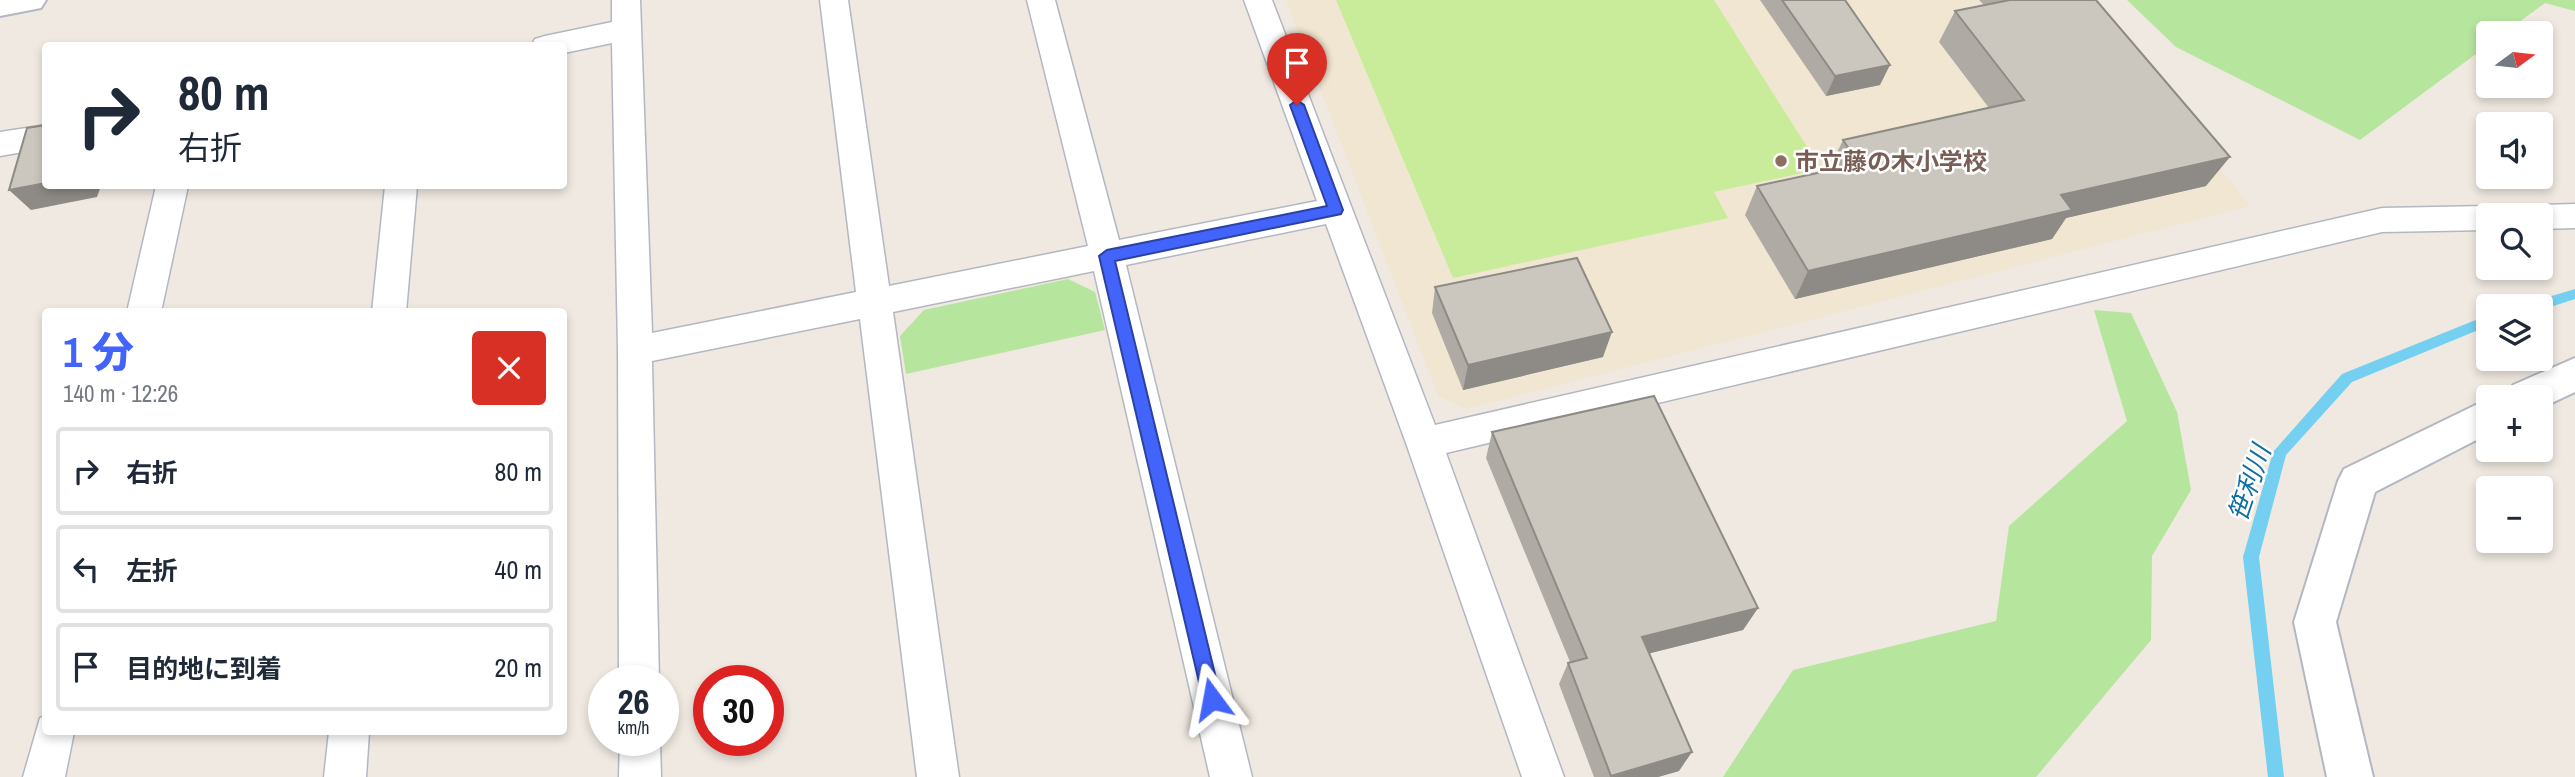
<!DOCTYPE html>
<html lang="ja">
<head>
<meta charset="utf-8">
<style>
	body { margin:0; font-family:"Archivo Narrow","Noto Sans JP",sans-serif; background:#f6f6f7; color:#1f2937; height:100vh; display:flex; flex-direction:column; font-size:26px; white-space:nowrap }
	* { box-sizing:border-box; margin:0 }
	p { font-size:23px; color:#747a83 }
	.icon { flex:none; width:38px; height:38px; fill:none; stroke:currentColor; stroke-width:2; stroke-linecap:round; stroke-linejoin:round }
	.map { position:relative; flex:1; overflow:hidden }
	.side { position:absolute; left:42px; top:308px; width:525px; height:427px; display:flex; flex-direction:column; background:#fff; border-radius:7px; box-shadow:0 4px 10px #0003 }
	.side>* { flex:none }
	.hud { position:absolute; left:42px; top:42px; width:525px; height:147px; border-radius:7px; box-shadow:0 4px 10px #0003; background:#fff; color:#1f2937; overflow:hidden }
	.needle { width:46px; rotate:75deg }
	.controls { position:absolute; left:2476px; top:21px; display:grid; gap:14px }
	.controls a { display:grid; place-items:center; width:77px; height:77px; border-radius:7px; background:#fff; box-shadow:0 4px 10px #0003; font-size:35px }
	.speed { position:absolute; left:588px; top:665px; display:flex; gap:14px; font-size:35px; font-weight:700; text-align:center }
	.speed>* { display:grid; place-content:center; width:91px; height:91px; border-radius:50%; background:#fff; box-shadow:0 4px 10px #0003; line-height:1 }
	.speed small { font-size:18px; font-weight:400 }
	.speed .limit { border:10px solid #d22; background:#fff; color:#111 }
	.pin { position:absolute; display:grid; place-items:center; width:60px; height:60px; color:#fff; margin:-72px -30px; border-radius:50% 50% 50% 0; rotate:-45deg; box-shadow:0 0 7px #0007 }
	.pin .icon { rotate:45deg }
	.me { position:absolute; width:77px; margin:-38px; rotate:347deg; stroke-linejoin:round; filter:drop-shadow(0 0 5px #0008) }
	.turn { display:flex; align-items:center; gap:24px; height:147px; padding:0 21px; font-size:32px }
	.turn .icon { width:91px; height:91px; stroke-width:2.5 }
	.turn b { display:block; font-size:49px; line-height:60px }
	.round { display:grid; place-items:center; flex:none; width:74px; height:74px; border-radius:7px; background:#f6f6f7 }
	.head { display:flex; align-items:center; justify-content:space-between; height:119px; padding:0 21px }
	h1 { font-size:42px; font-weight:800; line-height:52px; color:#4264fb }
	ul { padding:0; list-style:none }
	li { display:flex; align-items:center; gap:21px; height:88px; margin:0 14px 10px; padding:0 7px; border:4px solid #e0e1e3; border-radius:7px }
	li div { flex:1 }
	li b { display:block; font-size:26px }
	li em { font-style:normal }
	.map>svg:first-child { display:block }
	.education { fill:#f0e6d1 }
	.green { fill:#b6e59e }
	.pitch { fill:#c9ec9a }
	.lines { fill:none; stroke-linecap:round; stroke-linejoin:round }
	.stream { fill:#75cff0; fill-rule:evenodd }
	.street-casing { stroke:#b4b7c1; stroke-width:3 }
	.secondary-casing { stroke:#b4b7c1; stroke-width:4 }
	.street { fill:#fff; fill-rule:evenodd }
	.secondary { fill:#fff; fill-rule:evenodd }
	.wall { fill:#afaba4 }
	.shaded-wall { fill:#8e8b86 }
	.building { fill:#cbc7bf; stroke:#8e8b86; stroke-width:2 }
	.route { fill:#4264fb; stroke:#2b41a3; stroke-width:2 }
	.education-dot { fill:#8d6e63; stroke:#fff; stroke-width:2.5 }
	.labels { text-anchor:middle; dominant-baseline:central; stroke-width:5; stroke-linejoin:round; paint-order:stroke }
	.education-label { font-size:24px; font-weight:bold; fill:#785e54; stroke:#fff; text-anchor:start }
	.water-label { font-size:26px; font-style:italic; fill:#0d6fa3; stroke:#fff }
</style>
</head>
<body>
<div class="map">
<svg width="2575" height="777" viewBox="0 0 2575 777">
	<rect width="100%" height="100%" fill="#efe9e1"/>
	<polygon class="education" points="1286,0 2097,0 2153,66 2179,116 2250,206 1466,409 1438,396"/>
	<g class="green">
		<polygon points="2127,0 2575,0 2575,11 2545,3 2504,33 2488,33 2488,45 2360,140 2176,47"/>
		<polygon points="1068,279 1095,292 1105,330 906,374 900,336 924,310"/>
		<polygon points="2094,310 2131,313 2177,412 2191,490 2152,556 2151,640 2036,777 1723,777 1793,670 1996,621 2009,526 2127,421"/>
	</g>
	<polygon class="pitch" points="1336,0 1714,0 1821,169 1714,192 1728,218 1453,278"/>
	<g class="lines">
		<g class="stream">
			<polygon points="2575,289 2575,299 2541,310 2541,306 2530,306 2532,302"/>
			<polygon points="2488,315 2488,326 2352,382 2286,455 2259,557 2284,777 2268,777 2243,557 2273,452 2342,374"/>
		</g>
		<defs>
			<g id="street">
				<polygon points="612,0 640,0 652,333 856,292 820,0 848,0 889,286 1088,246 1027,0 1055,0 1119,240 1317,201 1244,0 1272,0 1435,425 2382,208 2488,206 2499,209 2503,215 2488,215 2488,230 2382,232 1446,453 1564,777 1522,777 1406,443 1326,224 1126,265 1252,777 1210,777 1094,271 893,312 959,777 917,777 860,319 652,361 659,681 619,681 618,350 612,43 564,53 564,46 531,46 535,39 545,36 612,22"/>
				<polygon points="46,125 46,148 0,156 0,132"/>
				<polygon points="156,186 188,186 161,312 127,312"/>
				<polygon points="385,186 417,186 406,312 372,312"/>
				<polygon points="2575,204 2575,228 2541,229 2541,215 2526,215 2530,208 2541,205"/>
				<polygon points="46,716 46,732 74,732 65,777 23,777 40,718"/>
				<polygon points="329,732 369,732 366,777 324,777"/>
				<polygon points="620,740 660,740 661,777 619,777"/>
			</g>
			<g id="secondary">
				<polygon points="0,0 46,0 41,8 0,16"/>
				<polygon points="2575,358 2575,392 2541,408 2541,397 2508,397 2513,385"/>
				<polygon points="2488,399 2488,434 2375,492 2336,622 2373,777 2327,777 2294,622 2338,481 2344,469"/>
			</g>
		</defs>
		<use href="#street" class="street-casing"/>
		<use href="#secondary" class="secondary-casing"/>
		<use href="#street" class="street"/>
		<use href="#secondary" class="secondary"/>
	</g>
	<g class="wall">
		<polygon points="1760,0 1845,0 1880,85 1826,96"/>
		<polygon points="1979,0 2096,0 2206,186 2066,218 2052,239 1795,299 1745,215 1757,186 1830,170 1829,169 1843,140 1989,108 1939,42 1955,11 1984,5"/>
		<polygon points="1435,287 1603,357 1463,390 1432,313"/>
		<polygon points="1492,432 1758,608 1743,630 1650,653 1679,771 1658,777 1594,777 1559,684 1568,663 1570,662 1486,458"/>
	</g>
	<g class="shaded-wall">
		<polygon points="1890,65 1880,85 1826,96 1835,76"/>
		<polygon points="2230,157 2206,186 2066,218 2052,239 1795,299 1808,271 2061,195"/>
		<polygon points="46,183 46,186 101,186 97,197 31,210 9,190"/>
		<polygon points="1612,332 1603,357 1463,390 1468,365"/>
		<polygon points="1758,608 1743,630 1631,658 1642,637"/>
		<polygon points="1692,752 1679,771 1658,777 1611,777"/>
	</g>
	<g class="building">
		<polygon points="1782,0 1845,0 1890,65 1835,76"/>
		<polygon points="2010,0 2096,0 2230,157 2061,195 2072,210 1808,271 1757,186 1859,164 1843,140 2024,100 1955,11"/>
		<polygon points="46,125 46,183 9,190 27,128"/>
		<polygon points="1577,258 1612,332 1468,365 1435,287"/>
		<polygon points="1654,396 1758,608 1642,637 1692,752 1611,776 1568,663 1587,658 1492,432"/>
	</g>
	<polygon class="route" points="1297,100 1304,105 1343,210 1341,214 1115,261 1221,699 1219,705 1212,708 1206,705 1203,699 1099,256 1107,250 1327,206 1290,105"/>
	<circle class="education-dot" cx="1781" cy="161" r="7"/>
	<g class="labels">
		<g class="education-label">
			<text x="1795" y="161">市立藤の木小学校</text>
		</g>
		<g class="water-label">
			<text transform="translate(2249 483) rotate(-71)">笹利川</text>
		</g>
	</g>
</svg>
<div class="controls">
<a><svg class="needle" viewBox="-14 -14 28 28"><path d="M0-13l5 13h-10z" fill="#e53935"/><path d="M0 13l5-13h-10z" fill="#747a83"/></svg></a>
<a><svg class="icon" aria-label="sound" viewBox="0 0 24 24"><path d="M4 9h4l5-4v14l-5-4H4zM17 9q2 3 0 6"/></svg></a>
<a><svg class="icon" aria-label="search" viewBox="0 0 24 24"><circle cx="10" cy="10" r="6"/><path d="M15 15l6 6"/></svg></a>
<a><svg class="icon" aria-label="layers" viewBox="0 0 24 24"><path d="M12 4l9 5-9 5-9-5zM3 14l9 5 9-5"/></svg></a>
<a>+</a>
<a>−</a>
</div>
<div class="speed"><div>26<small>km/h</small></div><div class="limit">30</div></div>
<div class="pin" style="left:1297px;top:105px;background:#d93025"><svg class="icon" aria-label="arrive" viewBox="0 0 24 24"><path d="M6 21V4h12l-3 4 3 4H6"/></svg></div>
<svg class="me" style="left:1212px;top:699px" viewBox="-20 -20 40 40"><path d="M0-17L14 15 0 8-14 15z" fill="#4264fb" stroke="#fff" stroke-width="4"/></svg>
<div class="hud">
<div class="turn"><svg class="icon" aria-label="right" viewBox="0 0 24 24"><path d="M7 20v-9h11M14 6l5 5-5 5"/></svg><div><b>80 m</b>右折</div></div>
</div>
<section class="side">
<div class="head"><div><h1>1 分</h1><p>140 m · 12:26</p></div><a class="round" style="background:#d93025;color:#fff"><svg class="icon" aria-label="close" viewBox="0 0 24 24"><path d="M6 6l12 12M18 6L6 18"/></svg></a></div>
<ul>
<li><svg class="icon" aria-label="right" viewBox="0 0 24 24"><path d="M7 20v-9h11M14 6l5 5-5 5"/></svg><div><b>右折</b></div><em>80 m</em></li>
<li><svg class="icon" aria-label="left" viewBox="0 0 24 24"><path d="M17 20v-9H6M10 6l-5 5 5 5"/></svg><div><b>左折</b></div><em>40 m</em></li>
<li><svg class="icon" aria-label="arrive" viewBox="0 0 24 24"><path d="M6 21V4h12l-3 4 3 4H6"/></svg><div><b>目的地に到着</b></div><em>20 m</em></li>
</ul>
</section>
</div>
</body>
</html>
